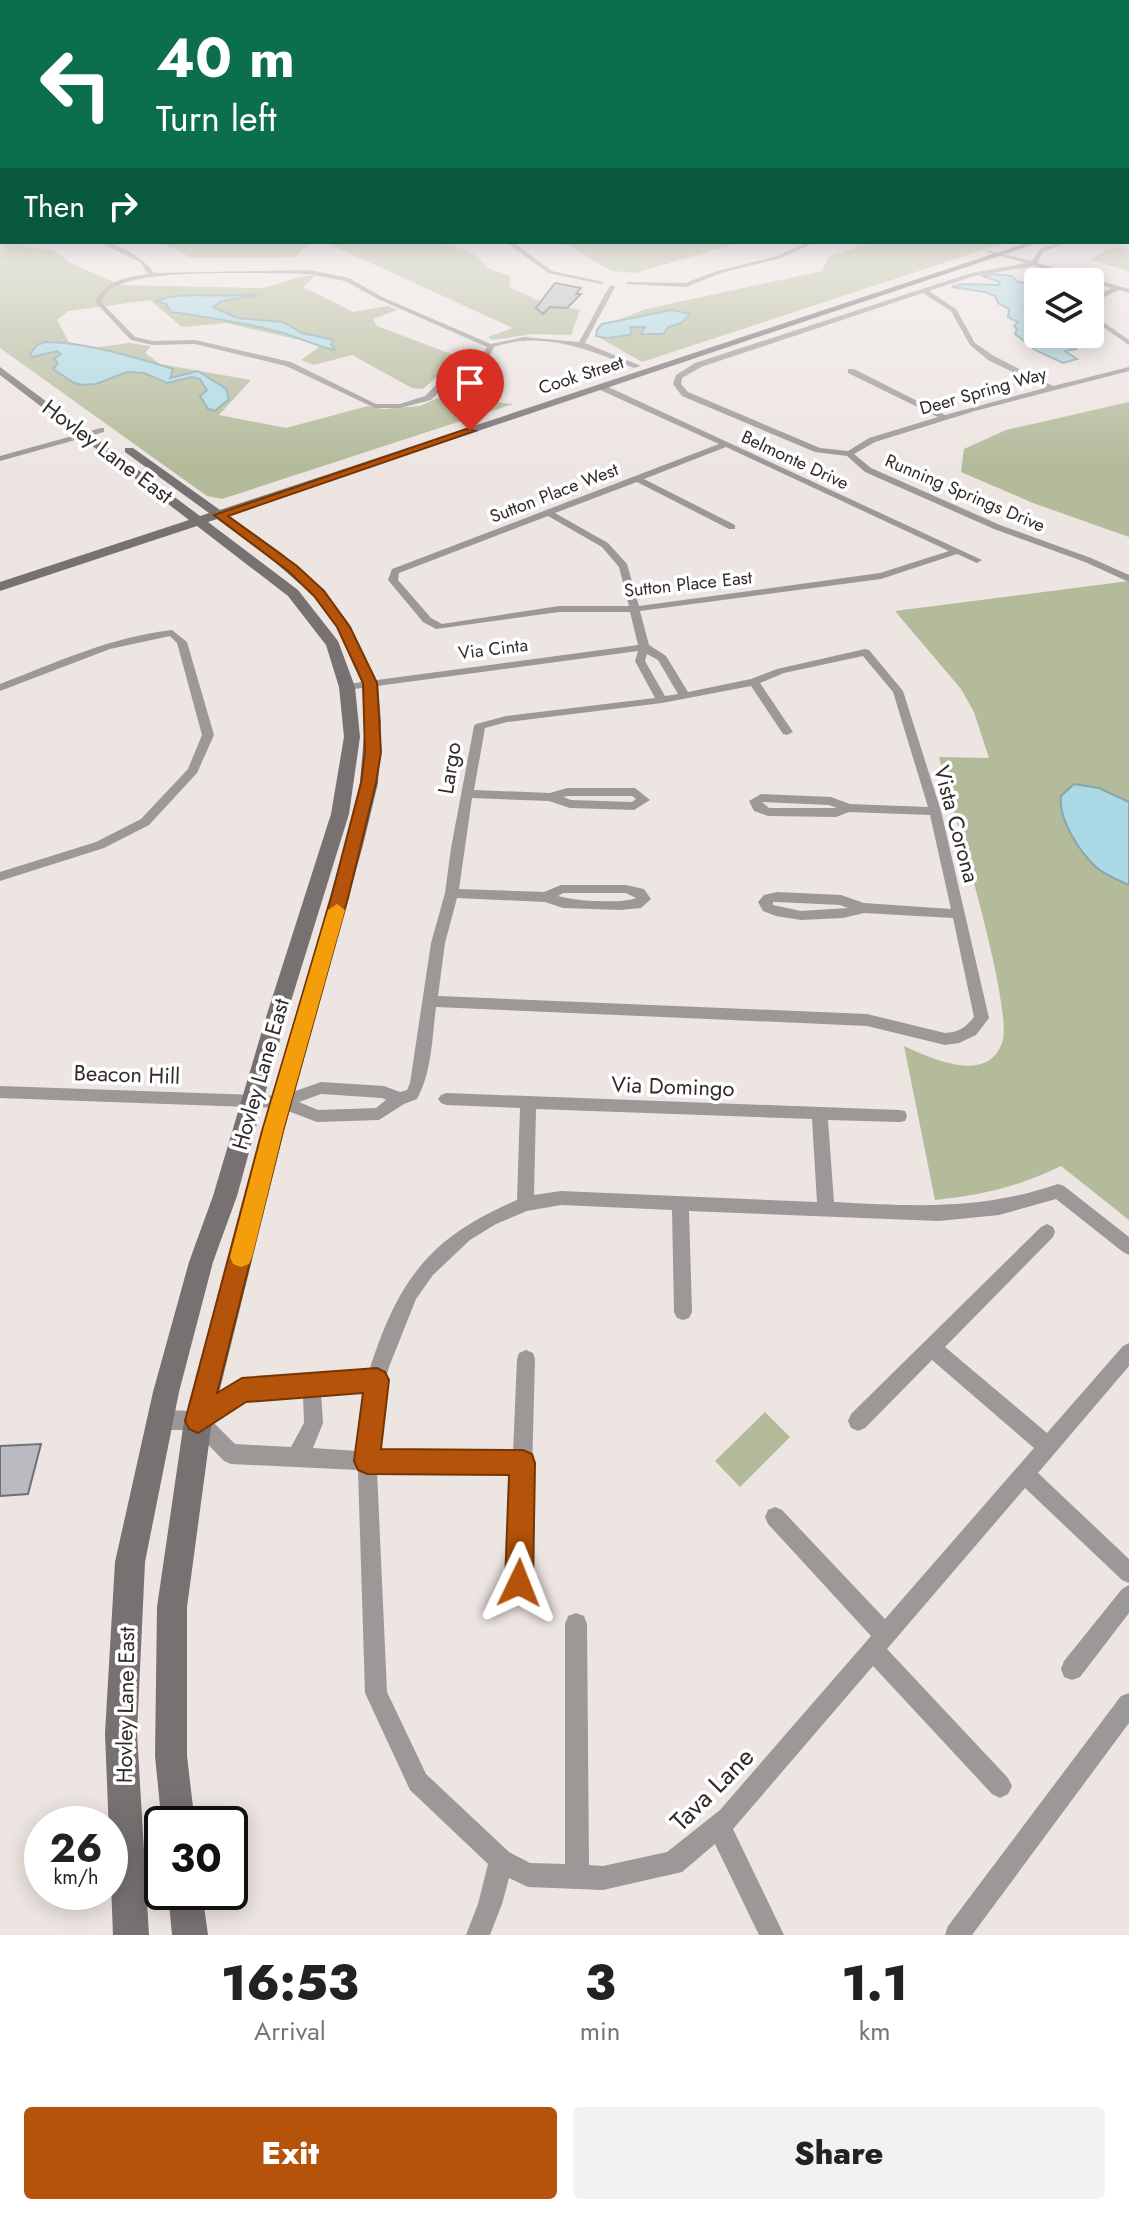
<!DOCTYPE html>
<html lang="en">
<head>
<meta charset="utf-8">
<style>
	body { margin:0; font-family:Jost,sans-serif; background:#f2f2f2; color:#222; height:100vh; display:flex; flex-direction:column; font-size:30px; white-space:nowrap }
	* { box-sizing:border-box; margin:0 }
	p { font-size:26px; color:#767676 }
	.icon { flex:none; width:44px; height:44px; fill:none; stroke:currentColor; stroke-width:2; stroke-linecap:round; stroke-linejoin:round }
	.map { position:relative; height:1935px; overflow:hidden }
	.details { display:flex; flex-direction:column; background:#fff; flex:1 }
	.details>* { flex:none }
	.guide { position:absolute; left:0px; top:0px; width:1130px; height:244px; box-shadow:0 4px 20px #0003; background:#0b6e4f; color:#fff; overflow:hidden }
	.buttons { position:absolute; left:1024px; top:268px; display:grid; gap:16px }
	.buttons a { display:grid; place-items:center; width:80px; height:80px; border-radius:8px; background:#fff; box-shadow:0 4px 20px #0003; font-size:40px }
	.speed { position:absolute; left:24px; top:1806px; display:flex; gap:16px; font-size:40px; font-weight:700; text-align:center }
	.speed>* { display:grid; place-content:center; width:104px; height:104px; border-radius:50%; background:#fff; box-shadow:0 4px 20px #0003; line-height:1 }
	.speed small { font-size:20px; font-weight:400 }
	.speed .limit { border:4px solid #111; border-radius:12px; background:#fff; color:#111 }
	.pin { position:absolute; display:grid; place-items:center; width:68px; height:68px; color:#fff; margin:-82px -34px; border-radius:50% 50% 50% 0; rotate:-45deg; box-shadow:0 0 8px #0007 }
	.pin .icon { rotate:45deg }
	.me { position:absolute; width:88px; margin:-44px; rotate:2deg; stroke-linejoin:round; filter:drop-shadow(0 0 6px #0008) }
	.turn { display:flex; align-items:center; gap:28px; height:168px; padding:0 24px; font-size:36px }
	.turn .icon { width:104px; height:104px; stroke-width:2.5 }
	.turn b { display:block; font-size:56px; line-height:68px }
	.then { display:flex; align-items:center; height:76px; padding:0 24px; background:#0003; gap:16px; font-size:30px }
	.eta { display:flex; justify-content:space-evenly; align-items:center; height:136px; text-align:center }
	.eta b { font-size:48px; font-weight:800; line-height:56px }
	.button { display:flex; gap:16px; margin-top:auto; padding:16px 24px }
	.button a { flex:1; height:92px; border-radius:8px; background:#b45309; color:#fff; font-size:32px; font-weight:800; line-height:92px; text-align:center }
	.button a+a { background:#f2f2f2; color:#222 }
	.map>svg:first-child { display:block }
	.green { fill:#b4bb9b }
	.water { fill:#abd9e5; stroke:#86a5ad; stroke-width:2 }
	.building { fill:#bcbac1; stroke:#706f75; stroke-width:2 }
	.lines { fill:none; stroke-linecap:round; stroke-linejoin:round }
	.street { fill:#9c9897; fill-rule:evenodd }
	.secondary { fill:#777271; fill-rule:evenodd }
	.route { fill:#b45309; stroke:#753606; stroke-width:2 }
	.slow { fill:#f59e0b }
	.labels { text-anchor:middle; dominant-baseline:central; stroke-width:7; stroke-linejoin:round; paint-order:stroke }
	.far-street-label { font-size:18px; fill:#2f2c2b; stroke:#fff }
	.street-label { font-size:22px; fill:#2f2c2b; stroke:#fff }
	.near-street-label { font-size:26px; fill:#2f2c2b; stroke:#fff }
</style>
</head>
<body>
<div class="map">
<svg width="1129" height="1935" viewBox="0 0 1129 1935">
	<rect width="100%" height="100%" fill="#ede5e2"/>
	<g class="green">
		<path d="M 0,239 L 24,247 L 53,250 L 71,263 L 120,285 L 259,288 C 280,286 295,275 316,275 L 303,287 L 353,312 L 388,306 L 397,310 L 373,319 L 377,326 L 459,357 L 423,389 L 412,388 L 352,355 L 314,365 L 301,360 L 322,345 L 226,323 L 182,327 L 150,300 L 68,311 L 57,320 L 69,342 L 93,348 L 129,343 L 151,346 L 145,353 L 160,364 L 251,380 L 219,415 L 286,428 L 368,406 L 383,409 L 420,406 L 443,396 L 513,404 L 222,499 L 207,496 L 0,348 Z"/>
		<polygon points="160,242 310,242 296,257 192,258"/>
		<path d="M 325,242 C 363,242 466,229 487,268 L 511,276 L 509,287 L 535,299 L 580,310 L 571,335 L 532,334 L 493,340 L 488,337 L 513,328 Z"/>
		<polygon points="563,242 741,242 635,273 611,271"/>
		<polygon points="873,242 1007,242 642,362 600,338 601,327 646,309 822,271 829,256"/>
		<polygon points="1129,247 1129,271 1091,260 1107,249"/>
		<polygon points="1129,402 1129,537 1033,503 961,472 964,449 1006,430"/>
		<path d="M 1129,581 L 1129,1220 L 1061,1166 C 1017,1187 984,1195 935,1200 L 904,1046 C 930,1058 987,1085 1002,1043 C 1015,1009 951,804 939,757 L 989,758 L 974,712 L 961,689 L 895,611 Z"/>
		<polygon points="765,1412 790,1437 740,1487 715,1461"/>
	</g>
	<g class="water">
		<polygon points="993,274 1012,276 1018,282 1038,284 1038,292 1033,294 1036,300 1025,306 1038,312 1038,317 1031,320 1038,323 1038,334 1053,334 1073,342 1076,349 1065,351 1077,359 1063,363 1035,350 1015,334 1017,329 1014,326 1018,322 1008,317 1009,309 998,303 995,296 985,292 952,287 962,284 999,285 1000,282 983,276"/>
		<path d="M 253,294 L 257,295 L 222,301 L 213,307 L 237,318 L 283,322 L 302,333 L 334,340 L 331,344 L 335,350 C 328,350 289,334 276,331 C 242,322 206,317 171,312 L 166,304 L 156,301 C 186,290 222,299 253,294 Z"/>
		<polygon points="672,310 690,314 681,323 668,327 663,334 641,334 645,327 630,327 632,333 629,335 607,338 596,336 597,330 602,324"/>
		<path d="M 45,342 C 84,342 135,357 173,369 L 170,378 L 198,371 L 226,389 L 229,399 L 215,411 L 208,409 L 200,396 L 207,390 L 200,379 L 192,377 L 167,383 L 144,373 L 127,372 L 96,384 L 84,385 L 74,383 L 53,369 L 58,363 L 54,359 L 61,354 L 57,351 L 32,357 L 30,354 L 37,345 Z"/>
		<path d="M 1074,784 L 1099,788 L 1129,802 L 1129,885 C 1118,880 1105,875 1096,867 C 1079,851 1058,819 1061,796 Z"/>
	</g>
	<g class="building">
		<polygon points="555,283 581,288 576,294 581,294 567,308 550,307 543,314 536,308"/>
		<polygon points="41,1444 28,1494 0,1496 0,1446"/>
	</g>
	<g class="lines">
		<g class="street">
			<rect x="1128" y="231" width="1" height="4"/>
			<path d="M 99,242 C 119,242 143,258 154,273 L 309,270 L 349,278 L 382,297 L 491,344 L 524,337 L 579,342 L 609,287 L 612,285 L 615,287 L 585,343 L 641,366 L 634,368 C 590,350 542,330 494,347 L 488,359 L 460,371 L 431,400 L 400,408 L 375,408 L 286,366 L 195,344 L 153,345 L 131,340 L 95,302 C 104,281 127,277 148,274 L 140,262 ZM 309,274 L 345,281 L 378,299 L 487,347 L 482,356 L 454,367 L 425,396 L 400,404 L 376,404 L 291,362 L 195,340 L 153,341 L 135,337 L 101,302 C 104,295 107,291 113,288 C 147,267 265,274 309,274 Z"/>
			<polygon points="506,242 513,242 552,271 604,282 601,284 548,273"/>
			<polygon points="808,242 816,242 781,258 721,273 686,287 625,284 628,282 685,283 717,271 777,256"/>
			<path d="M 1060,242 L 1069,242 L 1044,251 L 1037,263 L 1129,289 L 1129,293 L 1119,290 L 1090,304 L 1090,299 L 1112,288 L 1034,266 L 974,276 L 929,291 L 956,309 L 975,343 L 994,356 L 1053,386 L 1129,367 L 1129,371 L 975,411 L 875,442 L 854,454 L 871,468 L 1000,525 L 1091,558 L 1129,575 L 1129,582 L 1085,562 L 994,529 L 865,472 L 847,456 L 815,452 L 682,396 L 673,384 L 676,375 L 695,363 L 971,273 L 1026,263 L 987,252 L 987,250 L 1032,261 L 1040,249 ZM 923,293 L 951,311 L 970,345 L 988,360 L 1045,388 L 945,415 L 854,369 L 848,369 L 848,373 L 938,417 L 869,438 L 848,451 L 820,448 L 688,392 L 681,384 L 682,378 L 701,367 Z"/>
			<polygon points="1090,313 1129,340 1129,345 1090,318"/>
			<path d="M 598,385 L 604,385 L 982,560 L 977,563 L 957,554 L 881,579 L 640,611 L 649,645 L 666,656 L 688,692 L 751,679 L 777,669 L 865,649 L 869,650 L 903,691 L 941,811 L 989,1018 L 976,1035 L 959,1043 L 945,1045 L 867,1026 L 436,1007 C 432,1038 432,1072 417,1099 L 404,1104 L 379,1120 L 317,1122 L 280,1108 L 0,1098 L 0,1086 L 281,1096 L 321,1082 L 384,1086 L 400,1092 L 407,1090 L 410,1083 L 431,943 L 445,893 L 451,848 L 474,726 L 476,724 L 506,716 L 655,698 L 635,661 L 638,651 L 347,690 L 342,687 L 347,684 L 638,645 L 630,612 L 559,612 L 436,629 L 423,622 L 388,580 L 392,569 L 719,444 L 598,389 ZM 726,447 L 949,551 L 880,573 L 639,606 L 627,564 L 608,543 L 555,513 L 637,482 L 729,529 L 735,529 L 735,525 L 644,479 ZM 548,516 L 602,547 L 619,567 L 629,606 L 559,606 L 442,624 L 431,618 L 398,580 L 399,573 ZM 647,654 L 658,660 L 678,694 L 665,696 L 645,661 ZM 863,656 L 893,692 L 928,807 L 850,804 L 831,797 L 761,794 L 749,801 L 754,811 L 768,816 L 836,817 L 849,812 L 930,815 L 951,909 L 864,903 L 841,895 L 777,892 L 764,895 L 758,902 L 763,911 L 776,916 L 801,920 L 843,918 L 864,913 L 953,918 L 974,1017 C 965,1028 959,1032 945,1033 L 867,1014 L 438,996 L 445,943 L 457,898 L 545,902 L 563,908 L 620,910 L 641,908 L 651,899 L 644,889 L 626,885 L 561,885 L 544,892 L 459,889 L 472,798 L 549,801 L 570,808 L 634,810 L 650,800 L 635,788 L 567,788 L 550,793 L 474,790 L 485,728 L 507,722 L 662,703 L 751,686 L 783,734 L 787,735 L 793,732 L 760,683 L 784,673 ZM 568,796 L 632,796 L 636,799 L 632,802 L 571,800 L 563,797 ZM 762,802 L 829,805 L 837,808 L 769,808 ZM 563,893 L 626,893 L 636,898 C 623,904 573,901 558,896 ZM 777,902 L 840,905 L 848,908 L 801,911 L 773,905 L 773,902 ZM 321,1094 L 382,1098 L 386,1100 L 376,1108 L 318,1110 L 299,1102 Z"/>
			<polygon points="101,428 104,428 104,432 0,461 0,456"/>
			<path d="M 172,630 L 187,642 L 214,735 L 197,773 L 149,825 L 104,848 L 0,881 L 0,872 L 96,842 L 141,819 L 188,769 L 202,735 L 177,643 L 170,636 L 110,649 L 0,691 L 0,684 C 57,662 111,637 172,630 Z"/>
			<path d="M 446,1093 L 899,1110 L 905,1111 L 907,1116 L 905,1121 L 899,1122 L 828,1120 L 834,1202 C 915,1206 979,1211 1058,1184 L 1064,1186 L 1129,1237 L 1129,1255 L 1123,1252 L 1056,1199 L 999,1215 L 939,1221 L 689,1211 L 692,1312 L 689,1318 L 683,1320 L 677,1318 L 674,1312 L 672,1210 L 561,1205 L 527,1211 L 496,1224 L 470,1240 L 433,1275 L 416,1299 L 389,1367 L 381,1395 L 377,1451 L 513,1453 L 517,1359 L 519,1353 L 526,1350 L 533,1353 L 535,1359 L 529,1583 L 526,1590 L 519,1593 L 512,1590 L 509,1583 L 513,1473 L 377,1471 L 387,1692 L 426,1774 L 509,1852 L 530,1863 L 565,1864 L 565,1624 L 568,1616 L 576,1613 L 584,1616 L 587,1624 L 589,1865 L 603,1866 L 667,1852 L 720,1810 L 871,1636 L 768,1524 L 765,1517 L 768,1510 L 775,1507 L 782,1510 L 885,1619 L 1034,1448 L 932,1360 L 865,1428 L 858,1431 L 851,1428 L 848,1421 L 851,1414 L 1041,1227 L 1047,1224 L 1053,1227 L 1055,1232 L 1053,1237 L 945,1347 L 1047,1433 L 1123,1346 L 1129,1343 L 1129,1366 L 1038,1473 L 1129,1559 L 1129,1583 L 1122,1580 L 1025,1488 L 887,1649 L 1008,1778 L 1012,1786 L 1008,1794 L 1000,1798 L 992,1794 L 873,1666 L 733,1829 L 784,1935 L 759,1935 L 715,1844 L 682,1872 L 603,1890 L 528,1887 L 509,1878 L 502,1904 L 490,1935 L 466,1935 L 478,1904 L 488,1864 L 410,1790 L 365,1693 L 358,1470 L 231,1464 L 224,1461 L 194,1430 L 160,1430 L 153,1427 L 150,1420 L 153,1413 L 160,1410 L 195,1411 L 242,1381 L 369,1371 C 398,1281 428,1238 517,1200 L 520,1108 L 446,1105 L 441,1103 L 438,1099 L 441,1095 ZM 536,1109 L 812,1119 L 817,1202 L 561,1191 L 534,1195 ZM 364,1390 L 358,1451 L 313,1448 L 323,1423 L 321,1393 ZM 303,1395 L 304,1423 L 291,1447 L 235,1444 L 213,1422 L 245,1399 Z"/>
			<polygon points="1129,1585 1129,1613 1080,1677 1072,1680 1064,1677 1061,1669 1064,1661 1122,1589"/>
			<polygon points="1129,1693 1129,1723 972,1935 945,1935 948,1926 1121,1696"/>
		</g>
		<g class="secondary">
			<rect x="1128" y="206" width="1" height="4"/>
			<polygon points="1029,242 1041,242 228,515 280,552 324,590 349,624 378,683 381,723 378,783 363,845 285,1127 212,1421 187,1607 187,1756 195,1824 162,1826 155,1756 157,1607 184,1421 263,1127 345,845 360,783 365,723 362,683 337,627 314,596 270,558 217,519 208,522 298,590 338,641 355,687 360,737 349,814 287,1014 237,1196 213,1262 179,1392 145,1562 137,1733 149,1935 113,1935 105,1733 115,1562 153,1392 189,1262 213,1196 267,1014 331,814 344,737 339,687 326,645 288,596 197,526 0,591 0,582 189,520 0,375 0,367 200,516 209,513 125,452 125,448 133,448 220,510"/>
			<polygon points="168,1892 202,1892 208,1935 172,1935"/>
		</g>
	</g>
	<linearGradient id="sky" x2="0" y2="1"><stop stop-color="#8fc3e7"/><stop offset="0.42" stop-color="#f7f3f2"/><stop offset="1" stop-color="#f7f3f2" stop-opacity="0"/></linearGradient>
	<rect width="1129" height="464" fill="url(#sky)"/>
	<polygon class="route" points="466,429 475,431 228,516 297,566 324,591 350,627 377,683 381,752 376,783 348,898 283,1131 217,1393 242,1378 377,1368 385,1372 389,1380 381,1449 523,1450 532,1454 535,1463 533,1583 529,1592 519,1596 509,1592 505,1583 509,1475 367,1474 358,1470 354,1461 363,1393 246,1402 198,1433 189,1429 185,1421 262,1131 331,898 361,783 365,752 363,683 337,627 314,596 288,571 214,515"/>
	<polygon class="slow" points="337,904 345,910 284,1127 252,1257 249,1264 241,1267 233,1264 230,1257 264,1127 328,910"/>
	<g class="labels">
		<g class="far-street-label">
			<text transform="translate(581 375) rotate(-18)">Cook Street</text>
			<text transform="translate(983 391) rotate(-16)">Deer Spring Way</text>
			<text transform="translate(795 460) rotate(25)">Belmonte Drive</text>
			<text transform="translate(554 493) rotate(-21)">Sutton Place West</text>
			<text transform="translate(965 493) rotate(23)">Running Springs Drive</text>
			<text transform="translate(688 584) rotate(-6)">Sutton Place East</text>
			<text transform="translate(493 649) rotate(-7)">Via Cinta</text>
		</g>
		<g class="street-label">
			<text transform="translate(108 451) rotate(37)">Hovley Lane East</text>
			<text transform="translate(449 768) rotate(-81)">Largo</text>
			<text transform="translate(957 824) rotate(75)">Vista Corona</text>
			<text transform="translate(127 1074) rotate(2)">Beacon Hill</text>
			<text transform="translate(260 1074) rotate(-74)">Hovley Lane East</text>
			<text transform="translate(673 1086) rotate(2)">Via Domingo</text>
			<text transform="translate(125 1705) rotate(-89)">Hovley Lane East</text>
		</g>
		<g class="near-street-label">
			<text transform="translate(712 1789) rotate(-45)">Tava Lane</text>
		</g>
	</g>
</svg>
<div class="buttons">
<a><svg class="icon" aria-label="layers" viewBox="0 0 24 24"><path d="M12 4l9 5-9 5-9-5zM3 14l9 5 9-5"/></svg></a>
</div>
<div class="speed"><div>26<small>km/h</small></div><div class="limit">30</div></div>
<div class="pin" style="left:470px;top:431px;background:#d93025"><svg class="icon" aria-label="arrive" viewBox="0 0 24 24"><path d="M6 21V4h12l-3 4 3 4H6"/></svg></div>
<svg class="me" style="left:519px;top:1583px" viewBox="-20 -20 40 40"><path d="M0-17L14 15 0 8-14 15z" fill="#b45309" stroke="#fff" stroke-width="4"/></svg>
<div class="guide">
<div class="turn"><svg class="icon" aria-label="left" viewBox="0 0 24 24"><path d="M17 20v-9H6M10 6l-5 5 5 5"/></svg><div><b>40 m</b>Turn left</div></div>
<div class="then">Then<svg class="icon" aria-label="right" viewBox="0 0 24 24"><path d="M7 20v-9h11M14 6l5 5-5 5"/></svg></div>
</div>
</div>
<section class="details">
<div class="eta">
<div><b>16:53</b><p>Arrival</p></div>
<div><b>3</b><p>min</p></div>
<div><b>1.1</b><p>km</p></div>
</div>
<div class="button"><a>Exit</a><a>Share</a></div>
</section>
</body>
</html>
